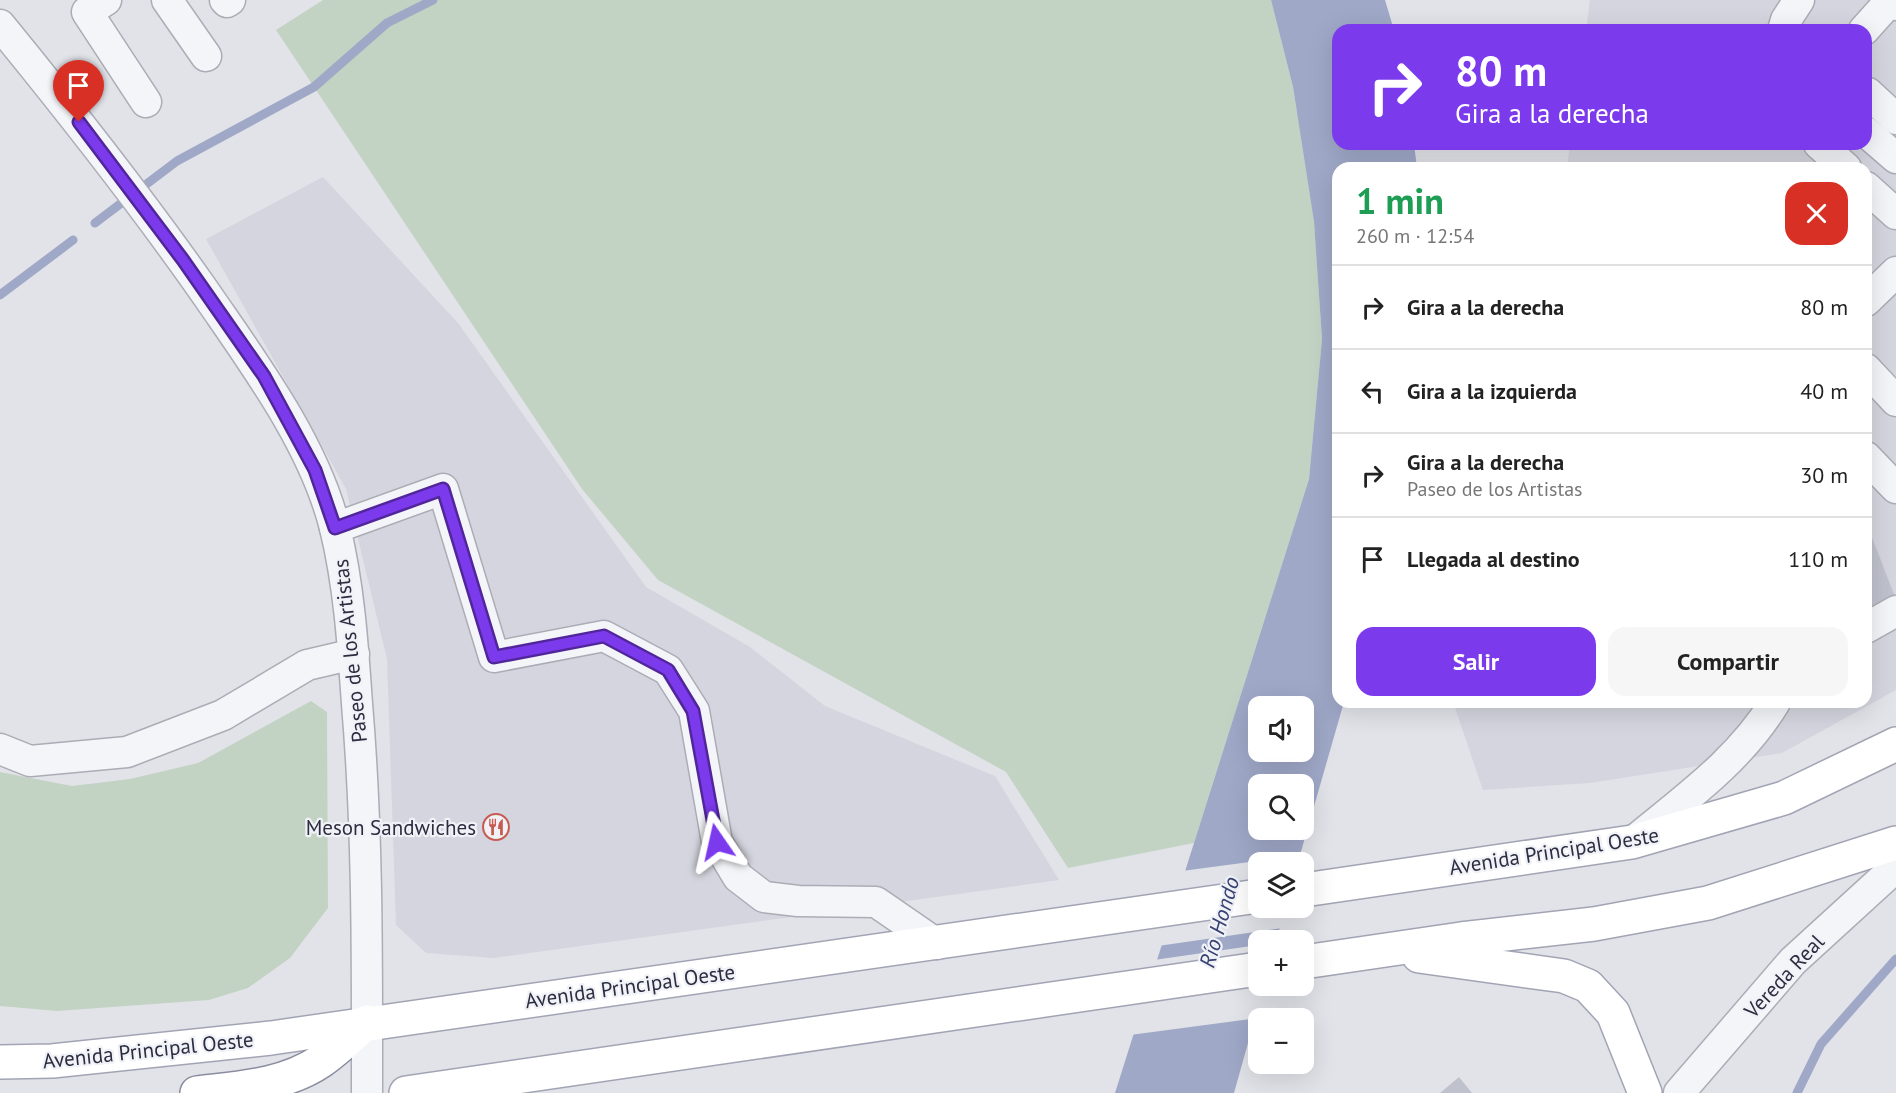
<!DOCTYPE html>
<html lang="es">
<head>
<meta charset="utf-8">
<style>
	body { margin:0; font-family:"PT Sans",sans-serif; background:#f6f6f6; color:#222; height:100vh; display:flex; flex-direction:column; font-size:22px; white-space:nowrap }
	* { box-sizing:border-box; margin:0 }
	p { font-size:20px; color:#767676 }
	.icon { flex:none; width:33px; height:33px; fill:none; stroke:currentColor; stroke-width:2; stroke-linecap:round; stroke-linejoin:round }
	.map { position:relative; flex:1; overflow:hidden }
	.sheet { position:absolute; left:1332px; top:162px; width:540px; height:546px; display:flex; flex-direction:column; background:#fff; border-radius:18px; box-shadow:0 6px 24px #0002 }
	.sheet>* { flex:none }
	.banner { position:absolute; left:1332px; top:24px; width:540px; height:126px; border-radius:18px; box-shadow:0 6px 24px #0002; background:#7c3aed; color:#fff; overflow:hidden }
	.tools { position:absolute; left:1248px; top:696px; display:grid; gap:12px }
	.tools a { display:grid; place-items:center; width:66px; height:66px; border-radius:12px; background:#fff; box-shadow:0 6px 24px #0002; font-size:30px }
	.pin { position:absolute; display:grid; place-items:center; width:51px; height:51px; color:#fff; margin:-62px -26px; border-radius:50% 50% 50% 0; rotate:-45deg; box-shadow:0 0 6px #0007 }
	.pin .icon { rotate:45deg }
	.me { position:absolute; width:66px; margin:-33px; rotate:349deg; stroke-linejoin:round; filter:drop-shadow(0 0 4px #0008) }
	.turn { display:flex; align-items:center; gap:21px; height:126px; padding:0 24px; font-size:27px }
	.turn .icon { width:78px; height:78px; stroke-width:2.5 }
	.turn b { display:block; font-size:42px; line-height:51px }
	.round { display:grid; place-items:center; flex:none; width:63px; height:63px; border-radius:18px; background:#f6f6f6 }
	.overview { display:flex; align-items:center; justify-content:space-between; height:102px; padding:0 24px }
	h1 { font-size:36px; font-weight:800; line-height:45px; color:#1e9e55 }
	.button { display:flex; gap:12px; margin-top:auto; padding:12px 24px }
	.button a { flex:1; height:69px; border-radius:18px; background:#7c3aed; color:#fff; font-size:24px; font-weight:800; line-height:69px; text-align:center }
	.button a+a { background:#f6f6f6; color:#222 }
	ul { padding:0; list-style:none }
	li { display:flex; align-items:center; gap:18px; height:84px; padding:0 24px; border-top:2px solid #e0e0e0 }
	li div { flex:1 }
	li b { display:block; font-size:22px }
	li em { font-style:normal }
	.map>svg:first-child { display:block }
	.built { fill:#d4d5de }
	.green { fill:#c3d3c3 }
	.water { fill:#9fa8c7; fill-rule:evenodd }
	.pier { fill:#e2e3e9 }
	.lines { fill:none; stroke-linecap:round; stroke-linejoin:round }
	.stream { stroke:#9fa8c7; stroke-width:9 }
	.building { fill:#bfc1cc }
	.minor-casing { stroke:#abacb6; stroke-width:33 }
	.major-casing { stroke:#a2a4b4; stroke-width:36 }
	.highway-casing { stroke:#8a8d9f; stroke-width:36 }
	.minor { stroke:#f4f5f8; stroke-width:30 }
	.major { stroke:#fff; stroke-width:33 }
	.highway { stroke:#fff; stroke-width:33 }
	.route-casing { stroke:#51269a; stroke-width:15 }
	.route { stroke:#7c3aed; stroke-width:10 }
	.labels { text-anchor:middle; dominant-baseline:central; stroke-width:4.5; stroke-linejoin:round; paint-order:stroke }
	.street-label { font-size:21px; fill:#2b2d40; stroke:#f1f2f7 }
	.poi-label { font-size:21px; fill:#2b2d40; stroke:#f1f2f7; text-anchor:end }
	.water-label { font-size:22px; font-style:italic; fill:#374272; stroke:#f1f2f7 }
</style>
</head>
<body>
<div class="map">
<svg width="1896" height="1093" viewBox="0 0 1896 1093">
	<rect width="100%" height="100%" fill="#e2e3e9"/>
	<g class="built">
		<polygon points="1590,0 1896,0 1896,690 1782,753 1590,783 1483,790 1453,702 1866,702 1866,168 1567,168 1570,144 1866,144 1866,30 1586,30"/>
		<polygon points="323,177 458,323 646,587 750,647 825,706 995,776 1059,880 494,958 426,953 396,925 387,659 346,489 206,239"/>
	</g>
	<g class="green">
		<polygon points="323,0 1271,0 1293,87 1314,222 1322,339 1309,479 1194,843 1068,868 1006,772 658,580 582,489 276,30"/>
		<polygon points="311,701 327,712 328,908 290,958 248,988 209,1000 57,1011 0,1006 0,772 72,786 130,779 198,763"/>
	</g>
	<path class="water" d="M 1271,0 L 1385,0 L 1394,30 L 1338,30 L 1338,144 L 1414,144 L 1417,168 L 1338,168 L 1338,702 L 1344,702 L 1298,862 L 1258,862 L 1258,908 L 1286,908 L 1276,940 L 1258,940 L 1258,986 L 1264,986 L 1234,1093 L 1115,1093 L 1309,479 L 1322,339 L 1314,222 L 1293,87 ZM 1258,706 L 1304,706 L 1304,752 L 1258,752 ZM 1258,784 L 1304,784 L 1304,830 L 1258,830 Z"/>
	<g class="pier">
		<polygon points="1303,855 1301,862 1258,862 1258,908 1289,908 1283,928 1158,946 1182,871"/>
		<polygon points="1258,945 1258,986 1267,986 1258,1018 1130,1035 1154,960"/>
	</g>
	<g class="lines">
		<g class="stream">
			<polyline points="95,223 177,161 314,87 387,23 433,0"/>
			<polyline points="0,295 73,240"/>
			<polyline points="1797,1093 1821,1044 1896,959"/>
		</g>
	</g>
	<g class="building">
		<polygon points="1866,522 1895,597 1866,608"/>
		<polygon points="1459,1077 1472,1093 1440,1093"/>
	</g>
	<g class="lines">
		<defs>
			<g id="minor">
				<polyline points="106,0 87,12 146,102"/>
				<polyline points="167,0 206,56"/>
				<polyline points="225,0 227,2 230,0"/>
				<path d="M 0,25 C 76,118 150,212 218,311 C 263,376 316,451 335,528 C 349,585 353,646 357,704 C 368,833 367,963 367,1093"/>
				<polyline points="1783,30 1786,20 1799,0"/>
				<polyline points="1864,30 1891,0 1896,5"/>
				<polyline points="1866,95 1868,93 1896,119"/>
				<polyline points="1866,132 1896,158"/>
				<polyline points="1819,144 1846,168"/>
				<polyline points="1866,187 1896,214"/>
				<polyline points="1866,301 1896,272"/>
				<polyline points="1866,369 1896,401"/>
				<polyline points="1866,457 1896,488"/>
				<polyline points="335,528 443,489 494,657 604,636 668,670 694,711 717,842 738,877 764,897 798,901 876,902 937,944"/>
				<polyline points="1866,628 1896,611"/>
				<polyline points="0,749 30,761 127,752 223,715 307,665 354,654"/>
				<path d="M 1635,840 C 1686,798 1741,759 1775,702"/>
				<polyline points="1679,1093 1793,961 1896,867"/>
			</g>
			<g id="major">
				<polyline points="1304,890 1632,842 1784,798 1896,744"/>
				<polyline points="1419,956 1564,976 1588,986 1613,1013 1645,1093"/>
				<polyline points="1304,962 1461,939 1594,924 1708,903 1896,843"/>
				<polyline points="0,1062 52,1061 271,1038 1258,896"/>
				<polyline points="406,1093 1258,969"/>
			</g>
			<path id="highway" d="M 197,1093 C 239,1088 284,1086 321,1061 C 337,1050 352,1035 367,1022"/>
		</defs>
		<use href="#minor" class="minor-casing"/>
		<use href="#major" class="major-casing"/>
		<use href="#highway" class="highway-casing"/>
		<use href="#minor" class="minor"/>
		<use href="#major" class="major"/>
		<use href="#highway" class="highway"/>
	</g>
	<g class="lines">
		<defs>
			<polyline id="route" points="79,122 183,260 264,376 315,470 335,528 443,489 494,657 604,636 668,670 693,711 717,842"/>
		</defs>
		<use href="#route" class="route-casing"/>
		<use href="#route" class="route"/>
	</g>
	<defs>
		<symbol id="restaurant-ring" viewBox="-11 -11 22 22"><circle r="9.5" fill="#f1f2f7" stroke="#c65b4f" stroke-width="1.5"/><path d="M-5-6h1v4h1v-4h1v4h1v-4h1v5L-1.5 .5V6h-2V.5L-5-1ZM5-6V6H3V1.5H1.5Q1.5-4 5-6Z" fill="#c65b4f"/></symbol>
	</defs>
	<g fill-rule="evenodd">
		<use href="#restaurant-ring" x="481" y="812" width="30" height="30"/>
	</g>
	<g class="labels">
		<g class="street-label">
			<text transform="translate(350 651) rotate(-96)">Paseo de los Artistas</text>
			<text transform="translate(1554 851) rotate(-9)">Avenida Principal Oeste</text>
			<text transform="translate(1784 976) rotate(-47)">Vereda Real</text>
			<text transform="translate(630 986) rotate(-8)">Avenida Principal Oeste</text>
			<text transform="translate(148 1050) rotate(-6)">Avenida Principal Oeste</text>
		</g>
		<g class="poi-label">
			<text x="476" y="827">Meson Sandwiches</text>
		</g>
		<g class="water-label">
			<text transform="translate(1219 922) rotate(-74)">Río Hondo</text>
		</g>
	</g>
</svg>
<div class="tools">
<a><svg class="icon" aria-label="sound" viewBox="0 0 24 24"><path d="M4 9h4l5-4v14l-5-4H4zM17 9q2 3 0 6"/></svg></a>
<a><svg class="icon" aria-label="search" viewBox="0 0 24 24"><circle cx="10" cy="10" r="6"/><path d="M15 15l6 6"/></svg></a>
<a><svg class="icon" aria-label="layers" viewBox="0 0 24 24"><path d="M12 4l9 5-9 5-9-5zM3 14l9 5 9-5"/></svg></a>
<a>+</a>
<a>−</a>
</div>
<div class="pin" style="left:79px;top:122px;background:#d93025"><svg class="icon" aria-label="arrive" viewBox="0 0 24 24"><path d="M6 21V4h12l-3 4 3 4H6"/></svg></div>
<svg class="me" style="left:717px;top:842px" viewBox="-20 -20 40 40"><path d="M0-17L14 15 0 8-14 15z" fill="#7c3aed" stroke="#fff" stroke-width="4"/></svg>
<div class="banner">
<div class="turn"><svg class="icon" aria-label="right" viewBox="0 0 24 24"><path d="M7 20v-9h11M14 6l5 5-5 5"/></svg><div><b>80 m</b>Gira a la derecha</div></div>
</div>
<section class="sheet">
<div class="overview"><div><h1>1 min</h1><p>260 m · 12:54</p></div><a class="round" style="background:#d93025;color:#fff"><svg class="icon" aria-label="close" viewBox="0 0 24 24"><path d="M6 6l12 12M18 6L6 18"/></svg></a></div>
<ul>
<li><svg class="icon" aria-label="right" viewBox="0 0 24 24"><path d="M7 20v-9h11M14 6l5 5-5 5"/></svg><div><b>Gira a la derecha</b></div><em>80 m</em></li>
<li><svg class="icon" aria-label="left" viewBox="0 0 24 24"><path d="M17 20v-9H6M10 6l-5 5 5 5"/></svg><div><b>Gira a la izquierda</b></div><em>40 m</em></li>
<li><svg class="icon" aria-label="right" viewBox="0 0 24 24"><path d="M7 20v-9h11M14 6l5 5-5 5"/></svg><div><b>Gira a la derecha</b><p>Paseo de los Artistas</p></div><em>30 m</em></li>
<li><svg class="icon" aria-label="arrive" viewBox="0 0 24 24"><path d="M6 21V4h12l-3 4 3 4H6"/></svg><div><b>Llegada al destino</b></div><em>110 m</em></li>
</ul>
<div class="button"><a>Salir</a><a>Compartir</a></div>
</section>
</div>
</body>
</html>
